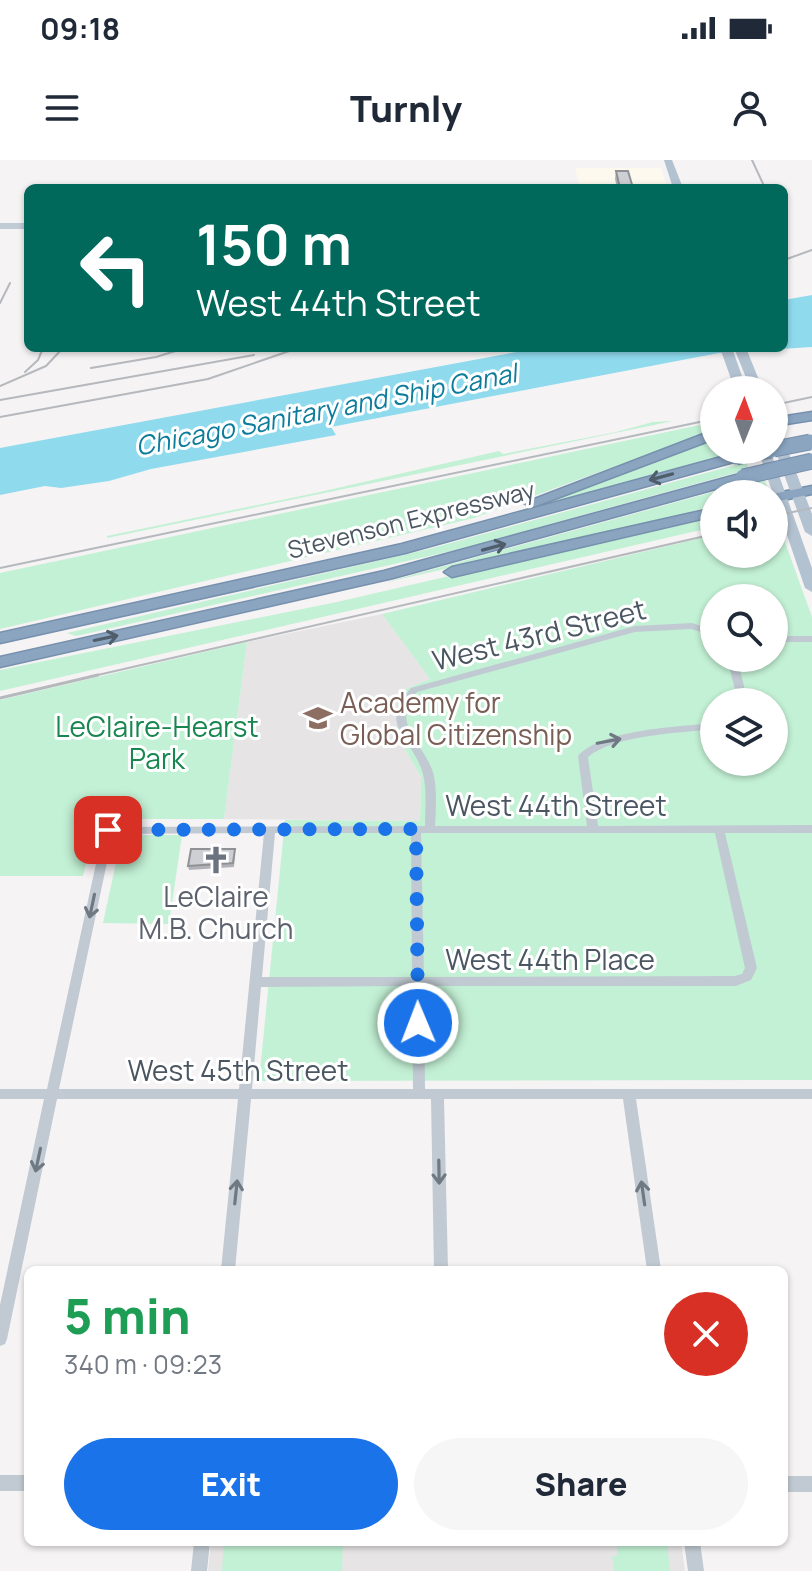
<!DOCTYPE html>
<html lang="en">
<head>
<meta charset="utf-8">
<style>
	body { margin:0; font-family:Manrope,sans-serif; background:#f6f6f7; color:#1f2937; height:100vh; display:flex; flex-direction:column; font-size:30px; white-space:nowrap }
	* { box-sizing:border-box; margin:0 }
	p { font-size:26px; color:#747a83 }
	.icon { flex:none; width:44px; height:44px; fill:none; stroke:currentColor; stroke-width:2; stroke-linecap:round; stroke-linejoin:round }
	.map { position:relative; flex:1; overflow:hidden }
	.details { position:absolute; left:24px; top:1106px; width:764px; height:280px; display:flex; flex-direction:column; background:#fff; border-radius:12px; box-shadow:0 2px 6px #0004 }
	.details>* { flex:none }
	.banner { position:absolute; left:24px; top:24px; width:764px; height:168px; border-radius:12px; box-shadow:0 2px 6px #0004; background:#00695c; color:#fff; overflow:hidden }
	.needle { width:52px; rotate:1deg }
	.fabs { position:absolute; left:700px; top:216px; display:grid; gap:16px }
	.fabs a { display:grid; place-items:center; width:88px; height:88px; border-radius:50%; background:#fff; box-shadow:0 2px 6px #0004; font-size:40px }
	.pin { position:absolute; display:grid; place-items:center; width:68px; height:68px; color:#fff; margin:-34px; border-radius:16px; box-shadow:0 4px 12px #0006 }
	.me { position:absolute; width:88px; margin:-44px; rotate:359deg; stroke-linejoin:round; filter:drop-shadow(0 0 6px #0008) }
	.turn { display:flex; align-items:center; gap:28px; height:168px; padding:0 40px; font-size:36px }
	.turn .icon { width:104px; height:104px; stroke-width:2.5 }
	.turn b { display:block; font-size:56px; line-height:68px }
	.round { display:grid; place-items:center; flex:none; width:84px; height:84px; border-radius:42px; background:#f6f6f7 }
	.summary { display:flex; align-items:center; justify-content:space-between; height:136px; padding:0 40px }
	h1 { font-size:48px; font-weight:800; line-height:60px; color:#1e9e55 }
	.button { display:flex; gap:16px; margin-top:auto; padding:16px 40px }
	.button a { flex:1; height:92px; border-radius:48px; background:#1a73e8; color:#fff; font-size:32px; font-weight:800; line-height:92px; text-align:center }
	.button a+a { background:#f6f6f7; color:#1f2937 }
	.status { display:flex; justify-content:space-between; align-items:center; height:56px; padding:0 40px; background:#fff; direction:ltr }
	.status svg { height:22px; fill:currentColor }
	header { display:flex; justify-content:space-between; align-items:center; height:104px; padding:0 40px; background:#fff; font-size:36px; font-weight:800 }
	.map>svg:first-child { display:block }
	.commercial { fill:#fdf9ef }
	.education { fill:#e6e4e5 }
	.green { fill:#c3f1d5; fill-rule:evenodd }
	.water { fill:#90daee }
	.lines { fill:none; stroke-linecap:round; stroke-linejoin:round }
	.highway-casing { stroke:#7690ad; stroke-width:3 }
	.street { fill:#c1cad2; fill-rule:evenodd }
	.secondary { fill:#c1cbd6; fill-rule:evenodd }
	.primary { fill:#b3c2d1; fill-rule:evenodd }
	.highway { fill:#8ba5c1; fill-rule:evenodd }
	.rail-far1 { stroke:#b5b8bd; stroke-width:2 }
	.rail { stroke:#b5b8bd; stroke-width:3 }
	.highway-bridge-casing { stroke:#7690ad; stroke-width:17; stroke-linecap:butt }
	.highway-bridge { stroke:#8ba5c1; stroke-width:15 }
	.wall { fill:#b0b2b7 }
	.building { fill:#cdcfd5; stroke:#909195; stroke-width:2 }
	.oneway { stroke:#505e6b }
	.oneway2 { stroke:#6e7983 }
	.route { stroke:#1a73e8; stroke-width:14; stroke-dasharray:0 25.2 }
	.labels { text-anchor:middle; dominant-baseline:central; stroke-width:6; stroke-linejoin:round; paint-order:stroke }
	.far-street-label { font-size:24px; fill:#4a5661; stroke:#fff }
	.far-water-label { font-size:26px; font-style:italic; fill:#0c7c9b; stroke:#fff }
	.street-label { font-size:28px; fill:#4a5661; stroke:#fff }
	.education-label { font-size:28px; fill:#785e54; stroke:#fff; text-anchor:start }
	.park-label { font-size:28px; fill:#17864f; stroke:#fff }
	.worship-label { font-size:28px; fill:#5b616d; stroke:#fff }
</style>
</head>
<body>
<div class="status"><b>09:18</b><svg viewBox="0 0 49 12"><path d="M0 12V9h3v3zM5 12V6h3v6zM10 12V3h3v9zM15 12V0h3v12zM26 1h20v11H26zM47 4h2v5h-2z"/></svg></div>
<header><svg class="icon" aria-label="menu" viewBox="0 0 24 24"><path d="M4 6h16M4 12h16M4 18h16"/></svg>Turnly<svg class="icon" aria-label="person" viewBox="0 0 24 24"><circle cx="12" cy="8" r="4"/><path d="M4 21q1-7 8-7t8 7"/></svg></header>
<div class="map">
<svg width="812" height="1411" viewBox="0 0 812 1411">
	<rect width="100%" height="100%" fill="#f5f3f3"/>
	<polygon class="commercial" points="575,8 661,8 667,28 580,28"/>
	<g class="education">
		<polygon points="382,454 430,519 408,528 398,577 421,617 420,661 224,659 247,482"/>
		<polygon points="211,1382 681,1382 685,1411 208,1411"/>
	</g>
	<g class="green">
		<polygon points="673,261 107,378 107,376 320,332 499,291 503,294 616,272 653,262"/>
		<polygon points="714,262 714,270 474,358 0,469 0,413"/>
		<polygon points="714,277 714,290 743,290 517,352"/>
		<polygon points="746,302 749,309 460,389 76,476 67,473 429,389"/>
		<polygon points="764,318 769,332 714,334 714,345 674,357 383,423"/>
		<polygon points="714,355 714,367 0,531 0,510 337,442"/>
		<path d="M 777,360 L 812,457 L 812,920 L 259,921 L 285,660 L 420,661 L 421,617 L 398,577 L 397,539 L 408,528 L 430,519 L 382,454 L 714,375 L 714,394 L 774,394 L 774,361 ZM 714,438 L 774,438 L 774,498 L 714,498 ZM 714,542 L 774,542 L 774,602 L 714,602 Z"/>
		<polygon points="247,482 224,659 96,659 83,716 0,716 0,540"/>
		<polygon points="122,675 182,675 169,764 103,763"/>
		<polygon points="224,1382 343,1382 342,1411 222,1411"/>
		<polygon points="616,1382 667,1382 670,1411 614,1411 612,1396 618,1396"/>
	</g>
	<polygon class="water" points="812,135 812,187 719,193 331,267 336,275 151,309 109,321 61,328 45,326 0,335 0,288 538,188 784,188 784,140"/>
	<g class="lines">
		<defs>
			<g id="highway">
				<polygon points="812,252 812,260 774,266 774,258"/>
				<polygon points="714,270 714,279 536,346 531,347 524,343"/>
				<polygon points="736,293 741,294 741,300 405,393 0,483 0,473 402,384"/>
				<polygon points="743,313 748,314 748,320 393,418 0,507 0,497 384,411"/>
				<polygon points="812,326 812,334 774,342 772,334"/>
				<polygon points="714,348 714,356 452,417 444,412 452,407"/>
			</g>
		</defs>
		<use href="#highway" class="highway-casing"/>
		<g class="street">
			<path d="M 692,463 L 714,470 L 714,476 L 691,469 L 635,472 L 417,532 C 388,566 426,583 434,616 C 437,632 436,649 435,666 L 587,666 L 578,596 C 602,569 678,567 714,563 L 714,569 C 680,573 614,575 588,597 L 598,666 L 812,665 L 812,673 L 725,673 L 757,808 L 751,820 L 736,826 L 424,826 L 425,929 L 812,929 L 812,939 L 636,939 L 661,1110 L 647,1110 L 623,939 L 444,939 L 448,1110 L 434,1110 L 431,939 L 251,939 L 235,1110 L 221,1110 L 238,939 L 57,939 L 7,1179 L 5,1184 L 0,1186 L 0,1145 L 44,939 L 0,939 L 0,929 L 47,929 L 104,667 L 425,666 C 425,649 427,630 423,614 C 413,577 376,567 411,528 L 635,466 ZM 264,673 L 239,929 L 59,929 L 113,674 ZM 275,673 L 411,673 L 412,817 L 262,817 ZM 421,673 L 715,673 L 745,808 L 742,814 L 735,816 L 424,817 ZM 412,826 L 413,929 L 252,929 L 261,827 Z"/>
			<rect x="774" y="476" width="38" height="6"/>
			<polygon points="727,498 737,498 748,542 738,542"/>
			<rect x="0" y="1315" width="28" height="16"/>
			<rect x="784" y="1316" width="28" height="16"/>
			<polygon points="194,1382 210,1382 207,1411 191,1411"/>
			<polygon points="684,1382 700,1382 704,1411 688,1411"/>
		</g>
		<rect class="secondary" x="0" y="63" width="28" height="6"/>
		<g class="primary">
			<polygon points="664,0 672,0 683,28 673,28"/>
			<polygon points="720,188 732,188 747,230 735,230"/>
			<polygon points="734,188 746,188 763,230 751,230"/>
			<polygon points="774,266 780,270 812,354 812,376 805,372 774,287"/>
			<polygon points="758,290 770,290 812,408 812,432 805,428"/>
		</g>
		<use href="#highway" class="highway"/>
		<g class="rail-far1">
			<polyline points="752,0 765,28"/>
			<polyline points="784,100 812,90"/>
			<polyline points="0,143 10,123"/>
			<polyline points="91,208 156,197 185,188"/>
			<polyline points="25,212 38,200 43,188"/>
			<polyline points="0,226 46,206 63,188"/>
			<polyline points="0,240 254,195"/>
			<polyline points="774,245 812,237"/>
			<polyline points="0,257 208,219 298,188"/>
			<polyline points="774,356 812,348"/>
			<polyline points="0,408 714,259"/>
			<polyline points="89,517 714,374"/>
		</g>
		<polyline class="rail" points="0,538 98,515"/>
		<defs>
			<g id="highway-bridge">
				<polyline points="774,289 810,282"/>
				<polyline points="736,297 771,290"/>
				<polyline points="743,317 812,301"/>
			</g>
		</defs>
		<use href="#highway-bridge" class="highway-bridge-casing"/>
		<use href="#highway-bridge" class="highway-bridge"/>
	</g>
	<g class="wall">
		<polygon points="616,11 633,28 617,28 615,19"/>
		<polygon points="235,693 234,707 189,710 188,706"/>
	</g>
	<g class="building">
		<polygon points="616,11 628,11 633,28 620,28"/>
		<polygon points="191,689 235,689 233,703 188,706"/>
	</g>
	<defs><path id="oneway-shaft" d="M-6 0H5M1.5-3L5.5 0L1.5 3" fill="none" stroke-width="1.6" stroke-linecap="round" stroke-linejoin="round" transform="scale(2)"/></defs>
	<g class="oneway">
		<use href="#oneway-shaft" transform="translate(661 317) rotate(165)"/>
		<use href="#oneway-shaft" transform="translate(494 387) rotate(-15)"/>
		<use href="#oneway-shaft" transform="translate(106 478) rotate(-12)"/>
	</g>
	<g class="oneway2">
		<use href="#oneway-shaft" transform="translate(609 581) rotate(-11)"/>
		<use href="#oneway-shaft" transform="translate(92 746) rotate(102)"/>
		<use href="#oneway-shaft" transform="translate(38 1000) rotate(102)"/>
		<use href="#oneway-shaft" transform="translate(439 1012) rotate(89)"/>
		<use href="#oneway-shaft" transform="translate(236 1032) rotate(-84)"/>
		<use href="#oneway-shaft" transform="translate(643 1033) rotate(-98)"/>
	</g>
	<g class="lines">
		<polyline class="route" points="108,670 416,669 418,863"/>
	</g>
	<defs>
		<symbol id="school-bare" viewBox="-9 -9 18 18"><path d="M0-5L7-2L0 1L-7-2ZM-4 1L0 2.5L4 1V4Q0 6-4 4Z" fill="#8d6e63" stroke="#fff" stroke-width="2.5" paint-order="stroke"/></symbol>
		<symbol id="church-bare" viewBox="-9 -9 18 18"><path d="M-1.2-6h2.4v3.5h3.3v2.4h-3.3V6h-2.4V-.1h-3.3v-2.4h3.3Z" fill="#6b7280" stroke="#fff" stroke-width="2.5" paint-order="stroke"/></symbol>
	</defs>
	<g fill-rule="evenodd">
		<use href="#school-bare" x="298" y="538" width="40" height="40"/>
		<use href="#church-bare" x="196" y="680" width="40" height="40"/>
	</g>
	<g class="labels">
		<g class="far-street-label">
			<text transform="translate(411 359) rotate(-14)">Stevenson Expressway</text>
		</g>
		<g class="far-water-label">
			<text transform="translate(326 249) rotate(-11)">Chicago Sanitary and Ship Canal</text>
		</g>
		<g class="street-label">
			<text transform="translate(539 474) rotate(-14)">West 43rd Street</text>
			<text x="556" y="645">West 44th Street</text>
			<text x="550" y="799">West 44th Place</text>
			<text x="238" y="910">West 45th Street</text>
		</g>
		<g class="education-label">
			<text x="340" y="542">Academy for<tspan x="340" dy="32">Global Citizenship</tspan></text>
		</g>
		<g class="park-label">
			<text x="157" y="566">LeClaire-Hearst<tspan x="157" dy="32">Park</tspan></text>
		</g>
		<g class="worship-label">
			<text x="216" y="736">LeClaire<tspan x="216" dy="32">M.B. Church</tspan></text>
		</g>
	</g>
</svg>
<div class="fabs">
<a><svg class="needle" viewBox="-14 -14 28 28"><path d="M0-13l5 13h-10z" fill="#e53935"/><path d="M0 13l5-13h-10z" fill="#747a83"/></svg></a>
<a><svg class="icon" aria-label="sound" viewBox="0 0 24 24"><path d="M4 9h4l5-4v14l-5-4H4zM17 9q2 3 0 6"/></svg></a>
<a><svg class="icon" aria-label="search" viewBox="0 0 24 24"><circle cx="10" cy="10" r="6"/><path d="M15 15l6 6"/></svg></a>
<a><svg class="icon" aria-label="layers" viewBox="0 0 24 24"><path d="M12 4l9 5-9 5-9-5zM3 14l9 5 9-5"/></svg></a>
</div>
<div class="pin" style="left:108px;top:670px;background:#d93025"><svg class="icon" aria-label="arrive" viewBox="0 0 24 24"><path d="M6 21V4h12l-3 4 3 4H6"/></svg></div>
<svg class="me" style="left:418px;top:863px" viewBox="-20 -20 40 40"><circle r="17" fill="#1a73e8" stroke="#fff" stroke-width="3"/><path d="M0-11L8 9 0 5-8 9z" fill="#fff"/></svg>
<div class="banner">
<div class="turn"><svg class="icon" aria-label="left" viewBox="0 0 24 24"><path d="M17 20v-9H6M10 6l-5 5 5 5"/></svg><div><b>150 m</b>West 44th Street</div></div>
</div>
<section class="details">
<div class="summary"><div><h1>5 min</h1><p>340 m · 09:23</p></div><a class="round" style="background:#d93025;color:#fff"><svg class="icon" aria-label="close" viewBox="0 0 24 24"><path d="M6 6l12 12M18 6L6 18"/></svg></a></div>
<div class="button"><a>Exit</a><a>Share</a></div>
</section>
</div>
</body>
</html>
